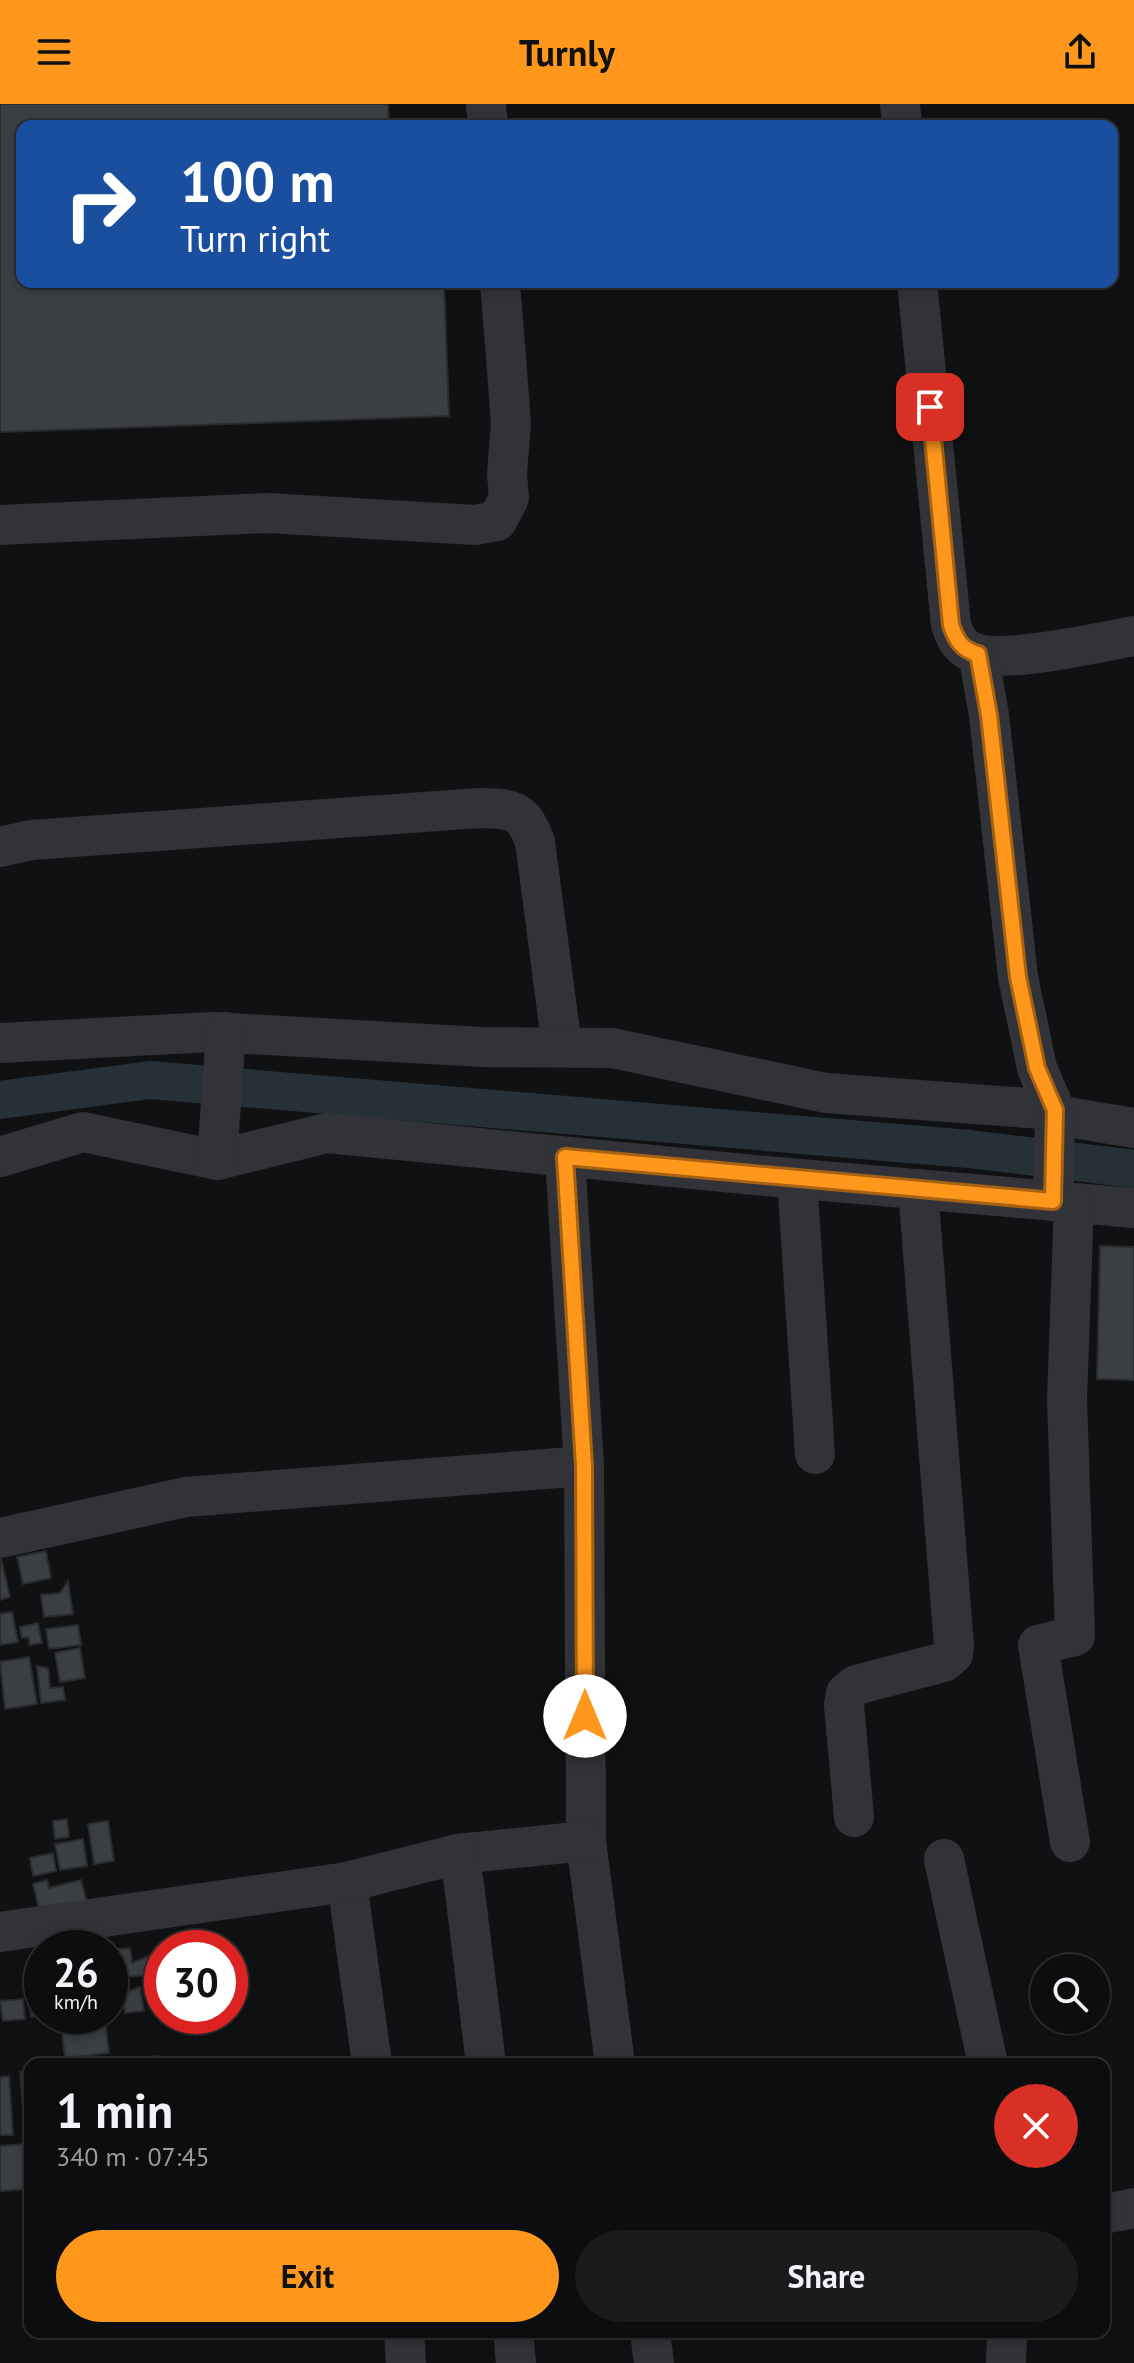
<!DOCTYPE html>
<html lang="en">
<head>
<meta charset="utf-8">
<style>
	body { margin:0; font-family:"PT Sans",sans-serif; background:#1a1b1c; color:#f1f3f6; height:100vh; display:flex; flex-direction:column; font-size:30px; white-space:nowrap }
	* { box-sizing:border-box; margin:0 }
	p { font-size:26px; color:#9a9c9e }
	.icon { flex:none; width:44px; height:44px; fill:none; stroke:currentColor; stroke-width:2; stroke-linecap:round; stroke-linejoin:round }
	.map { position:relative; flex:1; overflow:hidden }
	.details { position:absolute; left:24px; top:1954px; width:1086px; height:280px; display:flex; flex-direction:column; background:#0c0d0e; border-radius:16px; box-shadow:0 4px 12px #0003,0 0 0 2px #2c2d2e }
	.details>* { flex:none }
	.top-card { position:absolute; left:16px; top:16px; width:1102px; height:168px; border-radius:16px; box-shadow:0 4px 12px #0003,0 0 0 2px #2c2d2e; background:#1a4fa0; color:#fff; overflow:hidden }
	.buttons { position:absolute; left:1030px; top:1850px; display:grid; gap:16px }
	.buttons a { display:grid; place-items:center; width:80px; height:80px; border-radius:50%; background:#0c0d0e; box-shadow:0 4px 12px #0003,0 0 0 2px #2c2d2e; font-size:40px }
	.speed { position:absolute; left:24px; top:1826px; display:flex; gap:16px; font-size:40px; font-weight:700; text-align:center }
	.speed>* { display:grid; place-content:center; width:104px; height:104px; border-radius:50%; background:#0c0d0e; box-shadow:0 4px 12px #0003,0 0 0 2px #2c2d2e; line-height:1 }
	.speed small { font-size:20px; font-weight:400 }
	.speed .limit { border:12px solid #d22; background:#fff; color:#111 }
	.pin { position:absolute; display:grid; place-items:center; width:68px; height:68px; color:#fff; margin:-34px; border-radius:16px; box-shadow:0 4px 12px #0006 }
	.me { position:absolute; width:88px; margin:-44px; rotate:0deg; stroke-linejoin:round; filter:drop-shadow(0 0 6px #0008) }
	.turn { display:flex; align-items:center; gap:28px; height:168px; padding:0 32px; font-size:36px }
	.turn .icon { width:104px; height:104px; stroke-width:2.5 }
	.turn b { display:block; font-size:56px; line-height:68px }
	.round { display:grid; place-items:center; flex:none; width:84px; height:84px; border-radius:42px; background:#1a1b1c }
	.headline { display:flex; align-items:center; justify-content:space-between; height:136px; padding:0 32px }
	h1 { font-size:48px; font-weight:800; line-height:60px }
	.button { display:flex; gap:16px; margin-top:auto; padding:16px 32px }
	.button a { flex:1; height:92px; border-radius:48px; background:#ff971c; color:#111; font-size:32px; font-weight:800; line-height:92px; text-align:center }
	.button a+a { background:#1a1b1c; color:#f1f3f6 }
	header { display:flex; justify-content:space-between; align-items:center; height:104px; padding:0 32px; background:#ff971c; color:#111; font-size:36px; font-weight:800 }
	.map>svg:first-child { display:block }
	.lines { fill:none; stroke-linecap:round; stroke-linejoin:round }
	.canal { stroke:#263137; stroke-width:38 }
	.building { fill:#3c3f42; stroke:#2a2b2e; stroke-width:2 }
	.minor { stroke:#313338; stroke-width:40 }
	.route-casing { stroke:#a66212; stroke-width:20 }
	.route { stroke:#ff971c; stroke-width:14 }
</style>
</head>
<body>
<header><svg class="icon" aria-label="menu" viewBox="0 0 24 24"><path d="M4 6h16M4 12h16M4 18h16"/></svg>Turnly<svg class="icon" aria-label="share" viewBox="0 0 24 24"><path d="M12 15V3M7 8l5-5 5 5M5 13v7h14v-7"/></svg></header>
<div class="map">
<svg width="1134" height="2259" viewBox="0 0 1134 2259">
	<rect width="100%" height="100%" fill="#101112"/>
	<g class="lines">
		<polyline class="canal" points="0,996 150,976 969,1045 1134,1065"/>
	</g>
	<g class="building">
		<polygon points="0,0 388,0 389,22 22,22 22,178 444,178 449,312 0,328"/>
		<polygon points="1100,1142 1134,1143 1134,1276 1097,1275"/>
		<polygon points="46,1447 51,1474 23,1480 17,1453"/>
		<polygon points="0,1450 10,1493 0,1496"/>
		<polygon points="68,1477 73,1510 44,1513 41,1491 60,1489"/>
		<polygon points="12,1508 18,1538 0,1541 0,1510"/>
		<polygon points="38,1519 42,1539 30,1541 28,1533 22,1534 20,1523"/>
		<polygon points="78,1521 81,1541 49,1545 46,1525"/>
		<polygon points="80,1544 85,1574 60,1578 55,1549"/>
		<polygon points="29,1553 37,1600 5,1605 0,1558"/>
		<polygon points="37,1562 48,1564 50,1584 63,1583 65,1596 41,1599"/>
		<polygon points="67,1715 69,1733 55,1735 53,1717"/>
		<polygon points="108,1717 114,1757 94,1760 88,1720"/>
		<polygon points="83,1735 87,1762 60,1766 55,1740"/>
		<polygon points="53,1749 56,1767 33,1772 30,1754"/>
		<polygon points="47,1776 49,1784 81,1776 88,1802 41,1813 33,1780"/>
		<polygon points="130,1844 132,1859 160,1847 162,1869 120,1874 116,1845"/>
		<polygon points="140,1883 144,1907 125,1909 122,1890"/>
		<polygon points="42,1887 42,1912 31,1913 29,1888"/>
		<polygon points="23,1895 25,1915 3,1917 0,1897"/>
		<polygon points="105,1915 109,1949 65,1954 61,1920"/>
		<polygon points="158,1952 159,1960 97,1959"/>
		<polygon points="30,1967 30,2004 23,2005 20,1968"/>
		<polygon points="9,1972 13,2031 0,2031 0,1973"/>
		<polygon points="24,2040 27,2085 0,2087 0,2042"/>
	</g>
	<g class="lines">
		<g class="minor">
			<polyline points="486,0 488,22"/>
			<polyline points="900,0 902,22"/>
			<path d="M 917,178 L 951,521 C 955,532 958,540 968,546 C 996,563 1099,538 1134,532"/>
			<polyline points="0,421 268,409 475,421 497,417 509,394 507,370 511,318 500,178"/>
			<path d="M 0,743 L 31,736 L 480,704 C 513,705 523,705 535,738 L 562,943"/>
			<polyline points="0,939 212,928 483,943 612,944 826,989 1055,1006 1037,964 1018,873 989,611 978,550"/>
			<polyline points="1055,1011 1134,1024"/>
			<polyline points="0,1053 83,1028 217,1056 327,1029 744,1070 1134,1104"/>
			<polyline points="217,1056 226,928"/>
			<polyline points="797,1075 815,1350"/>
			<polyline points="1053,1097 1055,1006"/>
			<polyline points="584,1362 586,1737 615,1960"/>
			<polyline points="0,1434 186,1393 584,1362 565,1053"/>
			<polyline points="854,1713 844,1601 846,1589 856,1581 944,1558 953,1550 954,1542 918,1085"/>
			<polyline points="1070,1738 1038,1541 1075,1532 1067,1295 1074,1099"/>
			<polyline points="458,1750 586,1737"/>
			<polyline points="944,1755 988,1960"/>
			<polyline points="347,1778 372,1960"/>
			<polyline points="0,1828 347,1778 458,1750 464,1780 486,1960"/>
			<polyline points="1104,2110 1134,2104"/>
			<polyline points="404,2228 406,2259"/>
			<polyline points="513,2228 516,2259"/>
			<polyline points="650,2228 654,2259"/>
			<polyline points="1006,2259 1007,2228"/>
		</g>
	</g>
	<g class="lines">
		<defs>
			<path id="route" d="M 585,1612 L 584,1362 L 565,1053 L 1053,1097 L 1055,1006 L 1037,964 L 1018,873 L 989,611 L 978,550 C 962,546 956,536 951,521 L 930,303"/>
		</defs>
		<use href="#route" class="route-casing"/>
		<use href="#route" class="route"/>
	</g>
</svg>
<div class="buttons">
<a><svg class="icon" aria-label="search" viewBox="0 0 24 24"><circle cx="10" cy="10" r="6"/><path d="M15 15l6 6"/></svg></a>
</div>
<div class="speed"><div>26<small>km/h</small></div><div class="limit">30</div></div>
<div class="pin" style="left:930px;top:303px;background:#d93025"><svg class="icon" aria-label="arrive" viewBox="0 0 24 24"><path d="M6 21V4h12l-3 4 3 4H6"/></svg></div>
<svg class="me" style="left:585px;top:1612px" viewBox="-20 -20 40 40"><circle r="19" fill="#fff"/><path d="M0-13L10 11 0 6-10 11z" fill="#ff971c"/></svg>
<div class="top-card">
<div class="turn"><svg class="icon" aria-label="right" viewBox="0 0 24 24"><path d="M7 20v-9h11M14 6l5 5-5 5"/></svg><div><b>100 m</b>Turn right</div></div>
</div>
<section class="details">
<div class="headline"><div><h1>1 min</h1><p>340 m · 07:45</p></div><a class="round" style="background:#d93025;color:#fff"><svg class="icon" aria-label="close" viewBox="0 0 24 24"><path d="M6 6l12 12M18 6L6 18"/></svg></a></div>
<div class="button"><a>Exit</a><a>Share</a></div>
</section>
</div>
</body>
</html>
